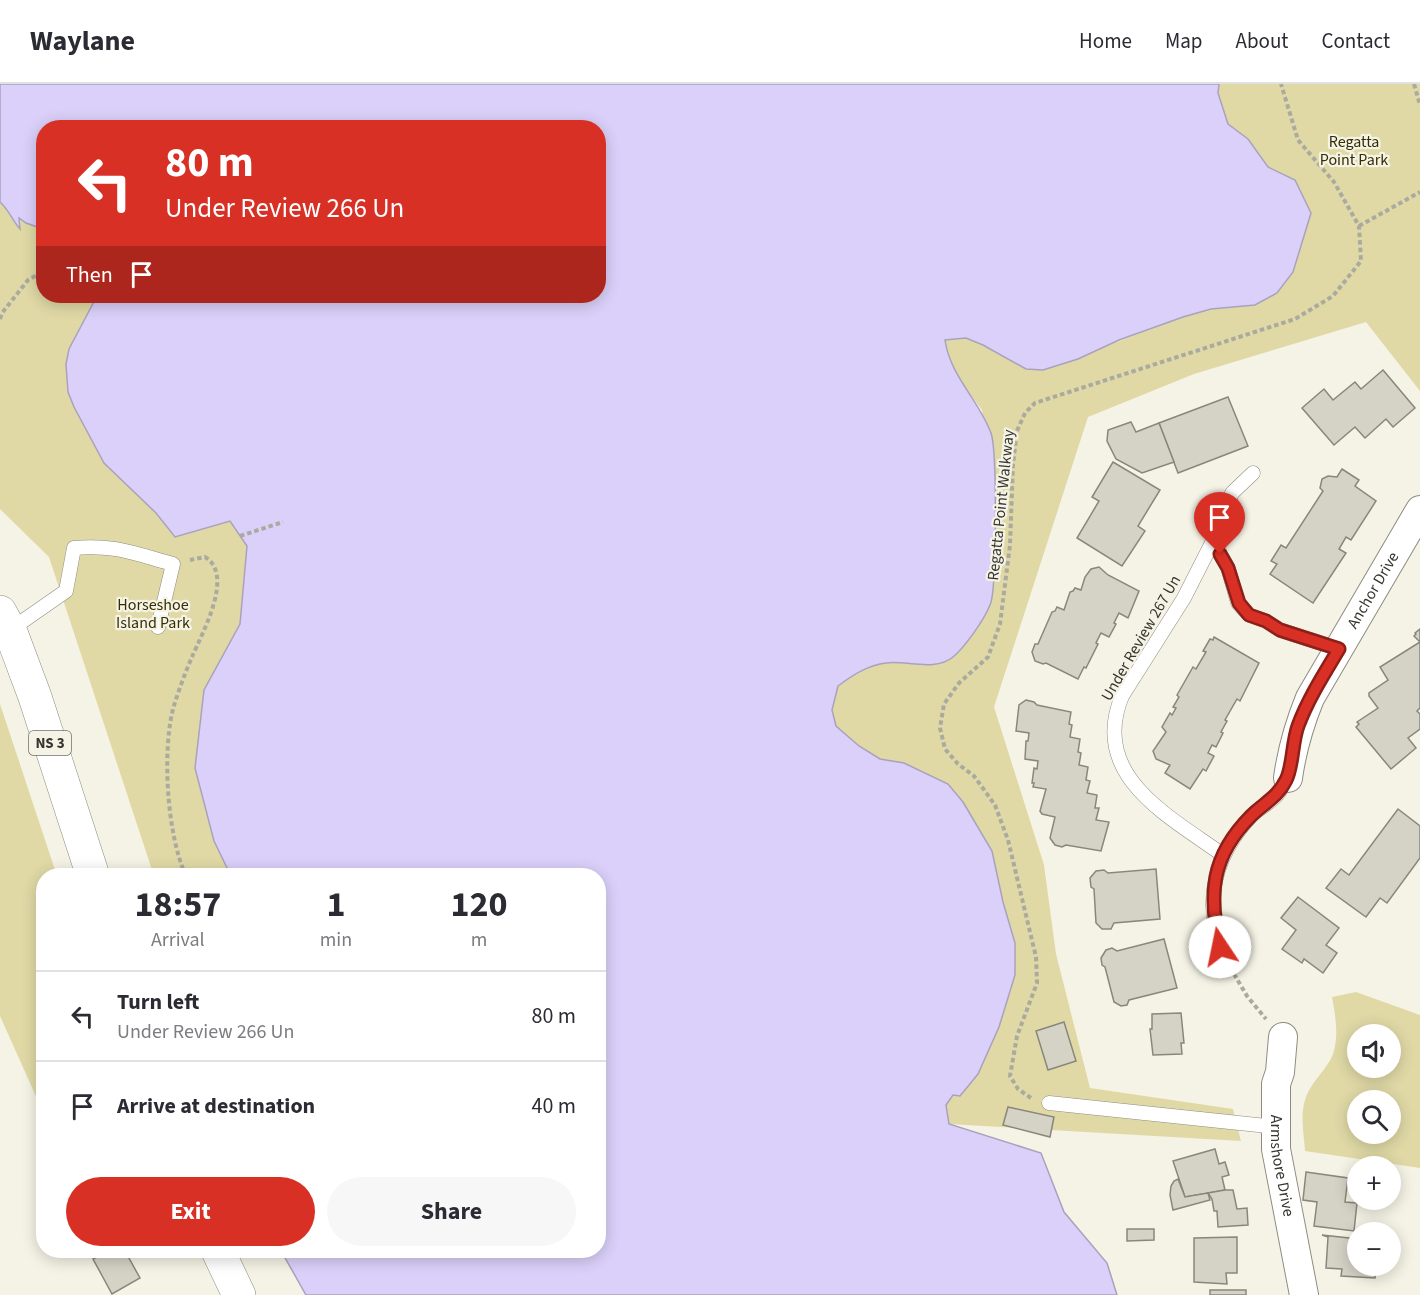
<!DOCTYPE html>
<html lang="en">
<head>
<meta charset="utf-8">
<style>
	body { margin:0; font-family:"Source Sans 3",sans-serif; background:#f7f7f7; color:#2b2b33; height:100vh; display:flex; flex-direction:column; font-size:22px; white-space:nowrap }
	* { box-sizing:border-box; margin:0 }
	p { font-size:20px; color:#7c7c81 }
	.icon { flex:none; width:33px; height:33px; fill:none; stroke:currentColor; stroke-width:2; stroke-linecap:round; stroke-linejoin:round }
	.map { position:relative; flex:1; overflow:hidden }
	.sheet { position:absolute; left:36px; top:784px; width:570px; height:390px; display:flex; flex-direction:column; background:#fff; border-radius:24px; box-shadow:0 3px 15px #0003 }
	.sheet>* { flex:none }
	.banner { position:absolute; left:36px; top:36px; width:570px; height:183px; border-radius:24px; box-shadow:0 3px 15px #0003; background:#d93025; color:#fff; overflow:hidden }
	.tools { position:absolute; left:1347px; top:940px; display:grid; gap:12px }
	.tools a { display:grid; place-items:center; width:54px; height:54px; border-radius:50%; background:#fff; box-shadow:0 3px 15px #0003; font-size:30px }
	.pin { position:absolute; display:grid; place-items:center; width:51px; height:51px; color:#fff; margin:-62px -26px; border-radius:50% 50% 50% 0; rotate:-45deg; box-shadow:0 0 6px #0007 }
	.pin .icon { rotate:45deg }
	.me { position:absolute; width:66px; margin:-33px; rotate:349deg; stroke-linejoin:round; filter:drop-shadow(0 0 4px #0008) }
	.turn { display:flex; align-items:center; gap:21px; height:126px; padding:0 30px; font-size:27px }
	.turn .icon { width:78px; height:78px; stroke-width:2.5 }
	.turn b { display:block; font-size:42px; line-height:51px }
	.then { display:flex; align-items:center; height:57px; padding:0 30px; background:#0003; gap:12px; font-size:22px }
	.eta { display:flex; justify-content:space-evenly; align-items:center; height:102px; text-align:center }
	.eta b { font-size:36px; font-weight:700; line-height:42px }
	.primary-button { display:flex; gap:12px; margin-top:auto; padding:12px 30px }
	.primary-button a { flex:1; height:69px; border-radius:36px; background:#d93025; color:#fff; font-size:24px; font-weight:700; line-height:69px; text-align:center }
	.primary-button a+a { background:#f7f7f7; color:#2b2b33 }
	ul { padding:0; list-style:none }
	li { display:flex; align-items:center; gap:18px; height:90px; padding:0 30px; border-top:2px solid #e1e1e2 }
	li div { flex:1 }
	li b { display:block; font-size:22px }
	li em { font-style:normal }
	header { display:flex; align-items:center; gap:36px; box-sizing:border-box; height:84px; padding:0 30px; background:#fff; border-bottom:2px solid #e1e1e2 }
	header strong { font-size:28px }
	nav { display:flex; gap:33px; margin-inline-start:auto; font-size:21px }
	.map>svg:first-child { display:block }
	.green { fill:#e0d9a6; fill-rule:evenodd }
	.water { fill:#dad0f9; stroke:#a9a2bd; stroke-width:1.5 }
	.building { fill:#d5d3c6; stroke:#89877b; stroke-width:1.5 }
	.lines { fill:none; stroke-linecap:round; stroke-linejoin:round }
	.service-casing { stroke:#8e8c80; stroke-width:15 }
	.minor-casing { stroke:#8e8c80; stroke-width:30 }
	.primary-casing { stroke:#8e8c80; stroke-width:34 }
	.path { stroke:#abaa9f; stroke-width:4; stroke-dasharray:4.5 3; stroke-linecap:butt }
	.service { stroke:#fff; stroke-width:14 }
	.minor { stroke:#fff; stroke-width:28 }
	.primary { stroke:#fff; stroke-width:33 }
	.route-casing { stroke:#8d1f18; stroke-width:15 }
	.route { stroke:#d93025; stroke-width:10 }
	.labels { text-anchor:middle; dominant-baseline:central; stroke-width:4.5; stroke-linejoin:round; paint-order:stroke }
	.shield { fill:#f5f3e5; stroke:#706f67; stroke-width:1.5 }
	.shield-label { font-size:15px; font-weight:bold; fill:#373631 }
	.park-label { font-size:16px; fill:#352e02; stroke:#f5f3e5 }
	.street-label { font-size:16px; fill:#373631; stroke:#f5f3e5 }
</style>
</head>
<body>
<header>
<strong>Waylane</strong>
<nav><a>Home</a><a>Map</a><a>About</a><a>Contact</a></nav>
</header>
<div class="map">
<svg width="1420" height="1211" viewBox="0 0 1420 1211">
	<rect width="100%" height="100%" fill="#f5f3e5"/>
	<g class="green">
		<polygon points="1219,0 1420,0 1420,307 1366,238 1194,290 1088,333 994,623 1044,781 1056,870 1090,1004 1233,1025 1241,1057 949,1040 946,1021 953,1010 978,990 999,943 1015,891 1015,859 1003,818 948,700 904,679 880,675 859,662 836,642 832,626 838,602 870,582 890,578 929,581 952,574 970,553 991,520 995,471 994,429 982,326 963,301 948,272 945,256 966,254 983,261 1026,285 1043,286 1183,233 1211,225 1255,221 1295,96 1268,83 1248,55 1228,40 1218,9"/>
		<path d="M 0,118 C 8,126 11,136 20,144 L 18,133 L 26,139 L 43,145 L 44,212 L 97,212 L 69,264 L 66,280 L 68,308 L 120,395 L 156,429 L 175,453 L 230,437 L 247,462 L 240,540 L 204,606 L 214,757 L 231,792 L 154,792 L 49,473 L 0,425 Z"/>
		<polygon points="0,620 57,792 44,792 43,1028 0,932"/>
		<path d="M 1356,908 L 1420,931 L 1420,1084 L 1305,1067 C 1304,1051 1300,1032 1305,1016 C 1309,1002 1319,993 1327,981 C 1341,962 1336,935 1332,913 ZM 1358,951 L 1390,951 L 1390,984 L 1358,984 ZM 1358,1017 L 1390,1017 L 1390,1050 L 1358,1050 Z"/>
	</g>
	<path class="water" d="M 0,0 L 1219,0 L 1218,9 L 1228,40 L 1248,55 L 1268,83 L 1295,96 L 1311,129 L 1293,188 L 1277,209 L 1255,221 L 1211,225 L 1183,233 L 1119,256 L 1078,275 L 1043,286 L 1026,285 L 983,261 L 966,254 L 945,256 C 950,292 979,316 991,349 C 997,366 997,506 990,521 C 984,536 965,563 953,573 C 935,588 906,576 886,579 C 868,581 853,591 838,602 L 832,626 L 836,642 L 859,662 L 880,675 L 904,679 L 948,700 L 963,718 L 992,767 L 1003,818 L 1015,859 L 1015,891 L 999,943 L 978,990 L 960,1012 L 953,1011 L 946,1021 L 949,1040 L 1041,1069 L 1064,1128 L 1107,1179 L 1117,1211 L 306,1211 L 284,1172 L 285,1167 L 598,1167 L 598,792 L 231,792 L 214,757 L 195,684 L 204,606 L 240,540 L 247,462 L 230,437 L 175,453 L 156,429 L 104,379 L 74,323 L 68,308 L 66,280 L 69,265 L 97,212 L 598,212 L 598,44 L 44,44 L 43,145 L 26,139 L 19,134 L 20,145 C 12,136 9,126 0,118 Z"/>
	<g class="building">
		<polygon points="1383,286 1415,324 1393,343 1386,335 1365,354 1355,343 1334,361 1302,324 1324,305 1333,316 1355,298 1361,305"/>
		<polygon points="1228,313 1248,362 1178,389 1159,339"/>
		<polygon points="1131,338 1136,348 1159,339 1174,378 1142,389 1116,375 1107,357 1108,346"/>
		<polygon points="1113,378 1160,406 1138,442 1145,447 1122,482 1077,454 1099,417 1092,413"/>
		<polygon points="1342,385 1359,396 1355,402 1376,417 1351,456 1346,453 1339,465 1346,469 1313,519 1270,490 1277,480 1271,477 1281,461 1286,464 1323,407 1320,404 1322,395 1328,392 1337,393"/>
		<polygon points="1099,483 1108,491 1139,507 1128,534 1119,529 1114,539 1116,540 1109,553 1101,549 1096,559 1098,560 1086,584 1084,583 1078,595 1046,579 1043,580 1035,577 1032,568 1035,560 1038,560 1052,528 1055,527 1057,523 1064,526 1070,508 1073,507 1075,504 1081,506 1085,493 1091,485"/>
		<polygon points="1420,545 1420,624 1417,627 1420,630 1420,645 1408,654 1416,664 1391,685 1356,643 1359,640 1357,638 1378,624 1369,612 1369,609 1388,596 1380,583 1420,558 1414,552 1416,550 1415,549"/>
		<polygon points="1214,553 1259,579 1240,617 1237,615 1225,636 1227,637 1221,648 1223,649 1216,663 1212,661 1208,669 1214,672 1206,687 1203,685 1190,705 1165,689 1170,681 1156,675 1153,667 1166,648 1162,643 1170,629 1172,631 1176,624 1173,623 1179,613 1177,611 1193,583 1196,585 1206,568 1203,567 1210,555 1213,556"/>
		<polygon points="1026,616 1034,618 1037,621 1071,628 1069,640 1072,641 1070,653 1080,655 1078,668 1081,669 1079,681 1088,683 1086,696 1090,697 1087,709 1097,711 1095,724 1099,724 1096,736 1109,738 1101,767 1066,761 1062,763 1055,761 1050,754 1055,733 1042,730 1040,727 1046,705 1033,703 1034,699 1032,699 1034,684 1037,685 1038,677 1025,675 1026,657 1028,657 1029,649 1016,647 1019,621"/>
		<polygon points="1398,725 1420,742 1420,774 1387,819 1380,814 1366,833 1326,804 1341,785 1349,791"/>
		<polygon points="1156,785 1160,835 1114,839 1111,845 1102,845 1096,839 1094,805 1091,803 1090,794 1096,787 1104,786 1108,789"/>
		<polygon points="1298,813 1339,844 1326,861 1337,869 1323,889 1304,875 1302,879 1282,865 1296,846 1281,834"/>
		<polygon points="1164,855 1177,904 1129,916 1127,921 1121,922 1114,918 1105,883 1102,881 1101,874 1106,866 1112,864 1117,867"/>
		<polygon points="1181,929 1184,959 1181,959 1182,970 1153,971 1150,945 1152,945 1152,930"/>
		<polygon points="1064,938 1076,977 1048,986 1036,947"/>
		<polygon points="1008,1023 1054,1033 1050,1053 1003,1041"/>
		<polygon points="1215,1065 1219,1080 1225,1078 1229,1091 1222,1093 1225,1106 1185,1113 1173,1077"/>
		<polygon points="1306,1088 1348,1094 1345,1118 1357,1119 1354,1147 1314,1142 1317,1118 1303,1116"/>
		<polygon points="1178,1095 1185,1113 1208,1109 1210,1116 1173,1126 1170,1111 1171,1102 1174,1097"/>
		<polygon points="1225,1106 1233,1106 1237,1125 1247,1124 1248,1141 1218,1143 1217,1127 1214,1127 1212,1115 1208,1109"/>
		<polygon points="1127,1145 1154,1145 1154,1156 1127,1157"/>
		<polygon points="1322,1151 1358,1155 1358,1182 1376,1182 1375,1194 1341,1192 1342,1185 1326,1184 1328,1153"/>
		<polygon points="1237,1153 1237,1189 1226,1189 1227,1200 1194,1198 1194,1154"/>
		<polygon points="108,1167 125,1167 140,1194 112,1210 93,1175"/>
		<rect x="1210" y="1206" width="36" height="5"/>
	</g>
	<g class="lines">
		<defs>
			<g id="service">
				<polyline points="1253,389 1233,408 1215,436 1215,453 1220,470 1228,484 1238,519 1249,531 1266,537 1280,546 1342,566"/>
				<path d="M 1215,453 L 1184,514 L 1122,612 C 1089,692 1169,732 1223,771"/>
				<path d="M 10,546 L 66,507 L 74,464 C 113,460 136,470 173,480 L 158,543"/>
				<path d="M 1225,874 C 1202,822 1213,774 1250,733 C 1257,725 1267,721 1275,713 C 1280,708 1284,700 1288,694"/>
				<polyline points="1049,1019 1277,1043"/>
			</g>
			<g id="minor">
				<path id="s1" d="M 1288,694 C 1292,665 1299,641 1310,614 L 1420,426"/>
				<path id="s2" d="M 1283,953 L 1280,988 L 1276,1000 L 1276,1065 L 1304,1211"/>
			</g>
			<g id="primary">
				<polyline points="0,528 10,546 35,613 93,792"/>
				<polyline points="218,1167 239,1211"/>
			</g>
		</defs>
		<use href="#service" class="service-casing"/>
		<use href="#minor" class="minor-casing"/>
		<use href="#primary" class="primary-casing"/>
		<g class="path">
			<polyline points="1414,0 1420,21"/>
			<polyline points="1359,142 1420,108"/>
			<polyline points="0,235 2,229 28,196 44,187"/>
			<polyline points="240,452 283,438"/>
			<path d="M 186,792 C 167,751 162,669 173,625 C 178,608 185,589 192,573 C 202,549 235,491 205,473 L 190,476"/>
			<polyline points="1234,890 1247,912 1266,935"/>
			<polyline points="1031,1014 1018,1005 1010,992 1017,952 1037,899 1036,873 1008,756 995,721 974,692 958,680 945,665 940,644 944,620 959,599 988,573 1000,540 1010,461 1013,380 1017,347 1025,329 1035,319 1295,235 1333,212 1361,177 1359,142 1334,98 1298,56 1281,0"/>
		</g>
		<use href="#service" class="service"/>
		<use href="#minor" class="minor"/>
		<use href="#primary" class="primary"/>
	</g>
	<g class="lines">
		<defs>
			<path id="route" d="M 1220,470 L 1228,484 L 1239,519 L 1249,531 L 1266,537 L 1280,546 L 1339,565 C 1324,590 1308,615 1298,642 C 1292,658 1293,683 1286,696 C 1278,713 1264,719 1251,732 C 1211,772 1208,810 1220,863"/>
		</defs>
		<use href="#route" class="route-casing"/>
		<use href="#route" class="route"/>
	</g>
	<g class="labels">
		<rect class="shield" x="29" y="647" width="42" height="24" rx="4.5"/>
		<g class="shield-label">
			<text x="50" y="659">NS 3</text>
		</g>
		<g class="park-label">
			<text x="1354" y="58">Regatta<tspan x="1354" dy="18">Point Park</tspan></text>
			<text x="153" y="521">Horseshoe<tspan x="153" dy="18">Island Park</tspan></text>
		</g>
		<g class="street-label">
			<text transform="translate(1001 421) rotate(-84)">Regatta Point Walkway</text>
			<text stroke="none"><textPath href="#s1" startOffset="208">Anchor Drive</textPath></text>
			<text transform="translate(1141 554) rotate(-60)">Under Review 267 Un</text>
			<text stroke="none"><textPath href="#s2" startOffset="130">Armshore Drive</textPath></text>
		</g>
	</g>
</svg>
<div class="tools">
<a><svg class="icon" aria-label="sound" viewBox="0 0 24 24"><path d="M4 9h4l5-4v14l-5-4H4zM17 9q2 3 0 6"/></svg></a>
<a><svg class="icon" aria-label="search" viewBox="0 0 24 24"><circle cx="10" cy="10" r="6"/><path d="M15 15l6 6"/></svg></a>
<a>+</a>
<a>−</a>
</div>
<div class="pin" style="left:1220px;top:470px;background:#d93025"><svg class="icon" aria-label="arrive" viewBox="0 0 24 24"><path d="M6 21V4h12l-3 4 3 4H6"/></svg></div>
<svg class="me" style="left:1220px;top:863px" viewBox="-20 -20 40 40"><circle r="19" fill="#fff"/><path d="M0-13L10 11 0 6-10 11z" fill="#d93025"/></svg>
<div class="banner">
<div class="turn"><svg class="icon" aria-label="left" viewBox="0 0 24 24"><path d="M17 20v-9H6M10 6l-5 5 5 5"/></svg><div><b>80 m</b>Under Review 266 Un</div></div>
<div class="then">Then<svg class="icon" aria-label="arrive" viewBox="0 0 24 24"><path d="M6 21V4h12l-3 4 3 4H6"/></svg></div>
</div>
<section class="sheet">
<div class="eta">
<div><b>18:57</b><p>Arrival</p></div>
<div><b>1</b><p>min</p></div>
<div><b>120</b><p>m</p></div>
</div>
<ul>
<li><svg class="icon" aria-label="left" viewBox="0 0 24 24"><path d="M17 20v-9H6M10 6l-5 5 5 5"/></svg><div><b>Turn left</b><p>Under Review 266 Un</p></div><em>80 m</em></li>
<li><svg class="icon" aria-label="arrive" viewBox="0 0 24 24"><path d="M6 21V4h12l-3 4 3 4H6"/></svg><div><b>Arrive at destination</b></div><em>40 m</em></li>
</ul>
<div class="primary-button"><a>Exit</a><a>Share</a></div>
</section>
</div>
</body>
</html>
